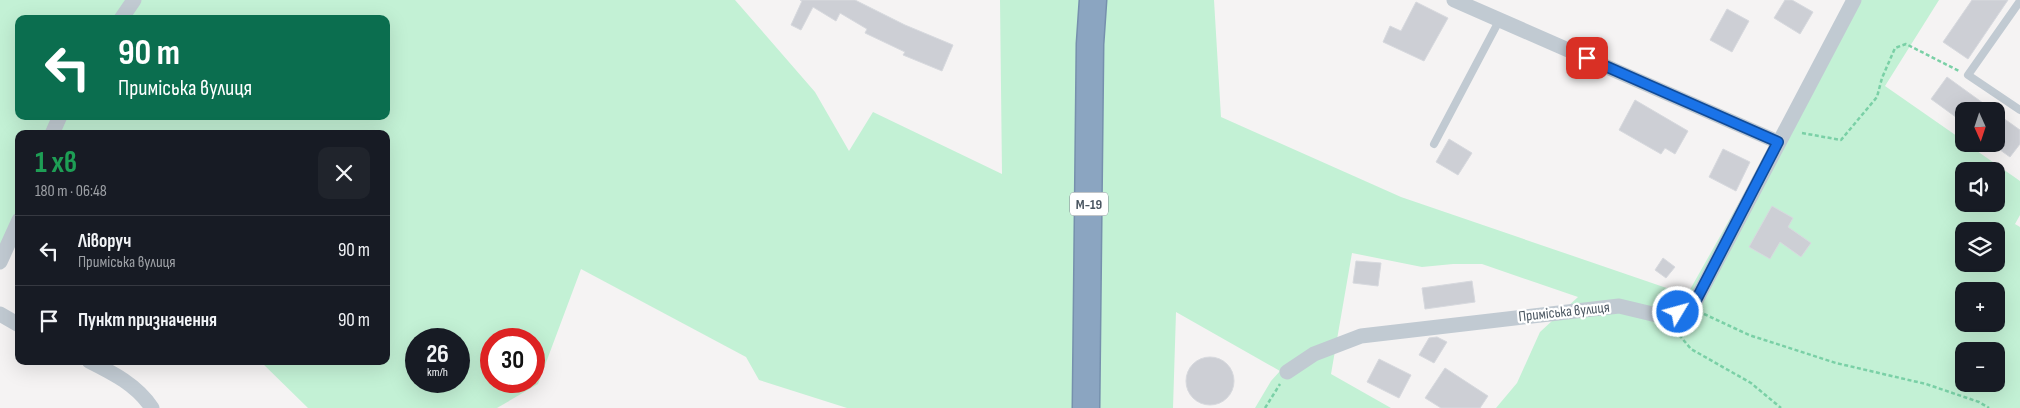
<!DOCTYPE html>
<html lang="uk">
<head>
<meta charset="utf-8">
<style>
	body { margin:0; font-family:"Sofia Sans Condensed",sans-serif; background:#20242c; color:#f1f3f6; height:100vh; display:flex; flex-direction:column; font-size:19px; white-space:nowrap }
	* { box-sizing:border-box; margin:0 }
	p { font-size:16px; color:#9ea1a6 }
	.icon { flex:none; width:28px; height:28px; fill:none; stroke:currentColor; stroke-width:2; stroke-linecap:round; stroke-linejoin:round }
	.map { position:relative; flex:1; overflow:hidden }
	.details { position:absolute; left:15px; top:130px; width:375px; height:235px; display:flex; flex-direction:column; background:#171b24; border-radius:10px; box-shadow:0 5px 20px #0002 }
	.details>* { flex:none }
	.top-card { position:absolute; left:15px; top:15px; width:375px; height:105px; border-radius:10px; box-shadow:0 5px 20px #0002; background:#0b6e4f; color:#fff; overflow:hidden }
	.needle { width:32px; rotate:177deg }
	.fabs { position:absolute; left:1955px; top:102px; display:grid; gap:10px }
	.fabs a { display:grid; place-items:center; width:50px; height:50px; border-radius:10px; background:#171b24; box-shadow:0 5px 20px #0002; font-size:25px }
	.speed { position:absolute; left:405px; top:328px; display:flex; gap:10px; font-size:25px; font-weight:700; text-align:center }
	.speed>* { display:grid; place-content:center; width:65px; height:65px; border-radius:50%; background:#171b24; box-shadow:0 5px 20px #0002; line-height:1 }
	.speed small { font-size:12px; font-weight:400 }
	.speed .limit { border:8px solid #d22; background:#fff; color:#111 }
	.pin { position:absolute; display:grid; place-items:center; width:42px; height:42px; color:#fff; margin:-21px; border-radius:10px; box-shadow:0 2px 8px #0006 }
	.me { position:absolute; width:55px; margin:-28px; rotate:53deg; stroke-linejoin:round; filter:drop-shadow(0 0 4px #0008) }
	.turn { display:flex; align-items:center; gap:18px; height:105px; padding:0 20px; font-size:22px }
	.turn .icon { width:65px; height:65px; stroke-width:2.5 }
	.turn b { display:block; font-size:35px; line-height:42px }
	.round { display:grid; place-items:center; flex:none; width:52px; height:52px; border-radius:10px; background:#20242c }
	.overview { display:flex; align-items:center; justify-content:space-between; height:85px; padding:0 20px }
	h1 { font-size:30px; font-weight:700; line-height:38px; color:#1e9e55 }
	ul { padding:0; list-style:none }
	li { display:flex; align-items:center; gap:15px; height:70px; padding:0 20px; border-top:1px solid #363941 }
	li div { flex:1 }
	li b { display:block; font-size:19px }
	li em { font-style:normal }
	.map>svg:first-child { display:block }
	.green { fill:#c3f1d5; fill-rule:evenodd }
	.building { fill:#cdcfd5; stroke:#d7d9de }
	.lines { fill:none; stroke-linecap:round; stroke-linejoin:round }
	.highway-casing { stroke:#7690ad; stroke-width:29 }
	.path { stroke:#7ad0a6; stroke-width:2.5; stroke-dasharray:4 2.5; stroke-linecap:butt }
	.lane { stroke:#c1cad2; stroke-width:8 }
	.street { stroke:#c1cad2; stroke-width:15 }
	.highway { stroke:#8ba5c1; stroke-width:26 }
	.route-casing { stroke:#114b97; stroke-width:12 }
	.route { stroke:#1a73e8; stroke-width:9 }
	.labels { text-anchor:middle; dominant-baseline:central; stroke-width:4.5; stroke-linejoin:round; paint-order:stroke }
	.shield { fill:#fff; stroke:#808990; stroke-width:1 }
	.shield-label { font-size:14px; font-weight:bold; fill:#4a5661 }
	.street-label { font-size:15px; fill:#4a5661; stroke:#fff }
</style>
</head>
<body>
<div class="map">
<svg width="2020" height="408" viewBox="0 0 2020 408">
	<rect width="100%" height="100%" fill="#f5f3f3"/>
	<path class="green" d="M 0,0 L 735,0 L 815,92 L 849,151 L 873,112 L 1002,174 L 1000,0 L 1214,0 L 1221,117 L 1401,197 L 1687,295 L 1853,0 L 1939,0 L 1885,86 L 1964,141 L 1964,144 L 1967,144 L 2020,181 L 2020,215 L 2015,224 L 2020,227 L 2020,408 L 1496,408 L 1517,383 L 1540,332 L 1578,297 L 1482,264 L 1453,264 L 1422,267 L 1352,253 L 1331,374 L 1391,408 L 1255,408 L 1271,381 L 1280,371 L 1176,312 L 1173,408 L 847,408 L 759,380 L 746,357 L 581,269 L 538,384 L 497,408 L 308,408 L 260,361 L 386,361 L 386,134 L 19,134 L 19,244 L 16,243 L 0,266 ZM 19,19 L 386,19 L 386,116 L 19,116 ZM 1964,171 L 1996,171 L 1996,204 L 1964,204 ZM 1964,231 L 1996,231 L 1996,264 L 1964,264 ZM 1964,291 L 1996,291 L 1996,324 L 1964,324 ZM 416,339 L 459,339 L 459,381 L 416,381 ZM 491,339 L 534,339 L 534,381 L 491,381 ZM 1964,351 L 1996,351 L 1996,384 L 1964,384 Z"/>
	<g class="building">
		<polygon points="800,0 855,0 905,25 953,45 942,71 903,55 905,52 865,33 867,29 840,13 836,21 813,7 801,30 791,25 802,1"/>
		<polygon points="1785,0 1792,0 1813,12 1800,34 1774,18"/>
		<polygon points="1972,0 2008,0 1968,59 1943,42"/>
		<polygon points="1416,2 1448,18 1424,61 1383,42 1390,26 1401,31"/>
		<polygon points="1727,9 1749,21 1732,52 1710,40"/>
		<polygon points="1947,77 1994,111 1964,111 1964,123 1931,99"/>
		<polygon points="1635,100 1688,131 1675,154 1665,148 1661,154 1619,130"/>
		<polygon points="1996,113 2020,130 2020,144 2010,157 1996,147"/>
		<polygon points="1449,139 1472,153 1458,175 1436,162"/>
		<polygon points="1723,149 1750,162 1736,191 1709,177"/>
		<polygon points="1772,206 1793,218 1788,227 1811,243 1801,257 1780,242 1770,259 1749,247"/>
		<polygon points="1663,258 1675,267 1666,278 1655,270"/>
		<polygon points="1356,261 1381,263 1378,286 1353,283"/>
		<polygon points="1472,281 1475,302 1425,309 1422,288"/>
		<polygon points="1437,337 1447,342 1434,363 1419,355 1429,338"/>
		<circle cx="1210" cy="381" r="24"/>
		<polygon points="1379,359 1411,375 1399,398 1367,382"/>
		<polygon points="1445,368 1488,396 1480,408 1441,408 1425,398"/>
	</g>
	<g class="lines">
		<defs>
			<polyline id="highway" points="1086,408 1090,44 1093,0"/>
		</defs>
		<use href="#highway" class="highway-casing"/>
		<g class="path">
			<polyline points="1802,133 1841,140 1877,97 1882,78 1895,48 1906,44 1959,71"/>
			<polyline points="1704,314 1749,335 1836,363 1926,384 1979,402 1989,408"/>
			<polyline points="1675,330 1691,349 1751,383 1781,408"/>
			<polyline points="1265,408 1280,384"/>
		</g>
		<g class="lane">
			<polyline points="2020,1 1968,75 2020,110"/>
			<polyline points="1434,144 1500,19"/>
		</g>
		<g class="street">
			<polyline points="1454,0 1778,142"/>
			<polyline points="121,19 134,0"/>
			<polyline points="52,134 60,116"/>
			<polyline points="0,262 19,220"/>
			<polyline points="0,314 19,325"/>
			<path d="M 89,361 C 113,373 137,385 152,408"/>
			<polyline points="1287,372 1314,354 1361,336 1619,306 1665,317 1692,308 1854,0"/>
		</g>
		<use href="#highway" class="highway"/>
	</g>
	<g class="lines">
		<defs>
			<polyline id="route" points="1587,58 1778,142 1692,308 1678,312"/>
		</defs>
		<use href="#route" class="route-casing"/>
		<use href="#route" class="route"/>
	</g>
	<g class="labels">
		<rect class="shield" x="1070" y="192.5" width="38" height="23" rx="4"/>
		<g class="shield-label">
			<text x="1089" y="204">М-19</text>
		</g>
		<g class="street-label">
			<text transform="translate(1564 312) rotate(-6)">Приміська вулиця</text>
		</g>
	</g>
</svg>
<div class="fabs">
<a><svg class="needle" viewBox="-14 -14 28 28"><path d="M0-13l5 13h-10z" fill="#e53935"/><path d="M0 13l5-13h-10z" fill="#9ea1a6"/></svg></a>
<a><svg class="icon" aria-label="sound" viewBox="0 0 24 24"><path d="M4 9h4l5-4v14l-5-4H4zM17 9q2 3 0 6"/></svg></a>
<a><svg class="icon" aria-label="layers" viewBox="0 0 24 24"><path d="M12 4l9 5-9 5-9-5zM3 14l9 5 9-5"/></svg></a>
<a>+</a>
<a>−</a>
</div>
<div class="speed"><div>26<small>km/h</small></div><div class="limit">30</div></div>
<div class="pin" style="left:1587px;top:58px;background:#d93025"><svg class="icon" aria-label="arrive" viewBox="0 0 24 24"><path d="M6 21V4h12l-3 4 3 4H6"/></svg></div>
<svg class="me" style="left:1678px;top:312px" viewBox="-20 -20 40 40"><circle r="17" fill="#1a73e8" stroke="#fff" stroke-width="3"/><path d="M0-11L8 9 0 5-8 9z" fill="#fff"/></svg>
<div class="top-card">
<div class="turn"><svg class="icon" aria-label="left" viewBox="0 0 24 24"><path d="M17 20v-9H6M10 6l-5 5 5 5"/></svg><div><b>90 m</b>Приміська вулиця</div></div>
</div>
<section class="details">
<div class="overview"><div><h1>1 хв</h1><p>180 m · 06:48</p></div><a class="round"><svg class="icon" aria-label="close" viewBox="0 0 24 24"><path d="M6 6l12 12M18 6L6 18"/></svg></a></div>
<ul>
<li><svg class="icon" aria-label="left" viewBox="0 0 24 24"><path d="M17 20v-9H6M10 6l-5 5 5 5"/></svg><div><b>Ліворуч</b><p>Приміська вулиця</p></div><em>90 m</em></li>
<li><svg class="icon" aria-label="arrive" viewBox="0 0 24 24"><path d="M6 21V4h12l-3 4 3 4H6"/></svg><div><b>Пункт призначення</b></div><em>90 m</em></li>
</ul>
</section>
</div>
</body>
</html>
